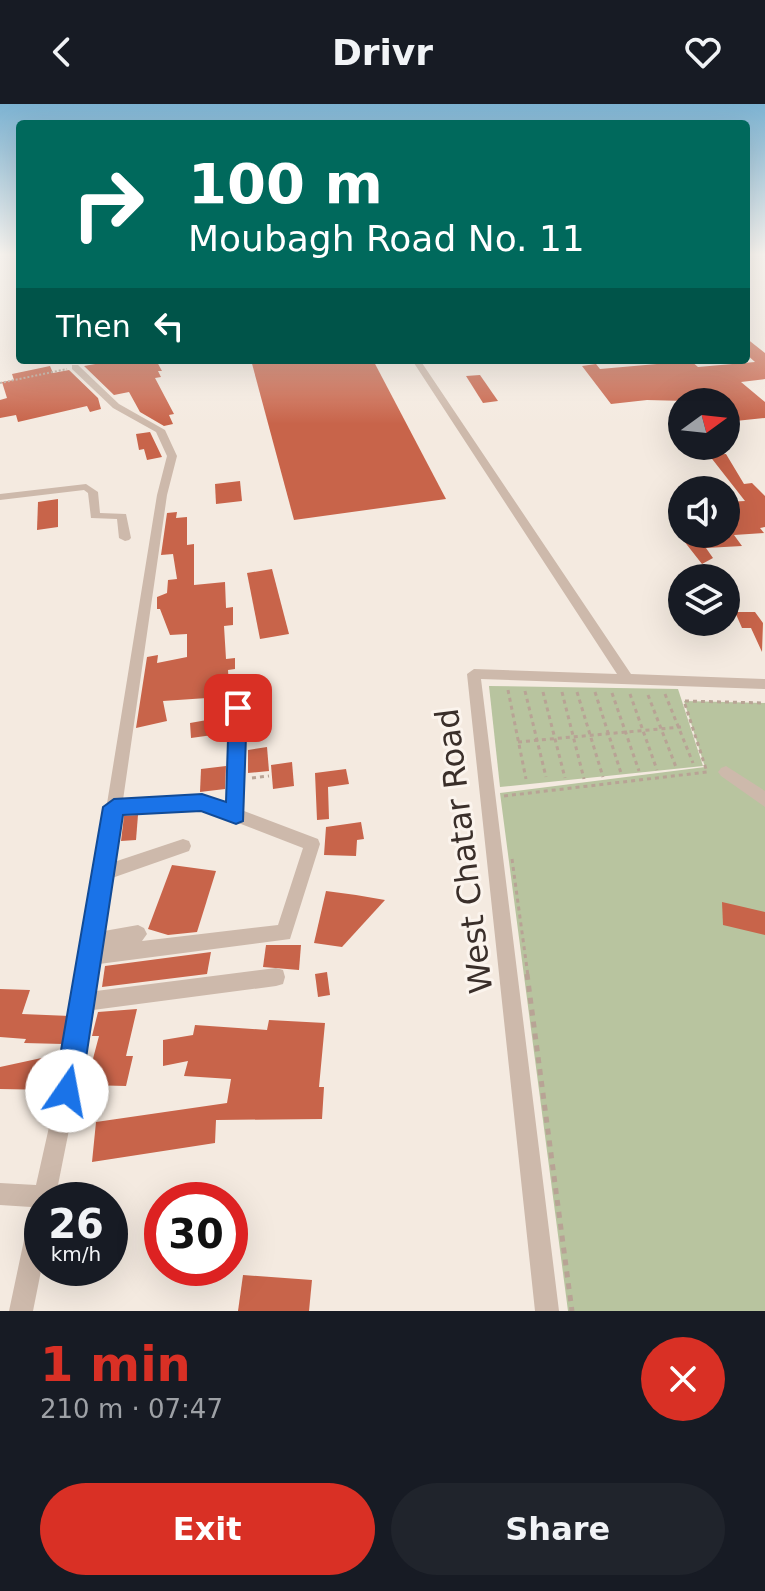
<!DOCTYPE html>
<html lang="en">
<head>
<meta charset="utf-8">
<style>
	body { margin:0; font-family:"DejaVu Sans",sans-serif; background:#20242c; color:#f1f3f6; height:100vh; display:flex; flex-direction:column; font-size:30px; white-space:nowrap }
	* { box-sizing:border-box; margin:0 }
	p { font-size:26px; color:#9ea1a6 }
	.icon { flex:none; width:44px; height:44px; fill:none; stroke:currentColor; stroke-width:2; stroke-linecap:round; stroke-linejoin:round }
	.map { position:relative; height:1207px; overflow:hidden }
	.sheet { display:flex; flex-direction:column; background:#171b24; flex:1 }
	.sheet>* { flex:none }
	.hud { position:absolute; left:16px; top:16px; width:734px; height:244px; border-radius:8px; box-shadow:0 8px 32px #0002; background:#00695c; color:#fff; overflow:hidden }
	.needle { width:52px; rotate:75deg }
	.fabs { position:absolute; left:668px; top:284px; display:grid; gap:16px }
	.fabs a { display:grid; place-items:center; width:72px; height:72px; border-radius:50%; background:#171b24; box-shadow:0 8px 32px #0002; font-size:40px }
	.speed { position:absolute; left:24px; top:1078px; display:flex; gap:16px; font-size:40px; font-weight:700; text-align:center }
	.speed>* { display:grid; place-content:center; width:104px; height:104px; border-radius:50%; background:#171b24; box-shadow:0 8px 32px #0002; line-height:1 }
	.speed small { font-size:20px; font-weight:400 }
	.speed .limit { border:12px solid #d22; background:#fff; color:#111 }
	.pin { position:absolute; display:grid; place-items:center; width:68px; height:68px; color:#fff; margin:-34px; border-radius:16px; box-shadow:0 4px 12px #0006 }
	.me { position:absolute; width:88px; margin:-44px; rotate:12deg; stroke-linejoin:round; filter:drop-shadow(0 0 6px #0008) }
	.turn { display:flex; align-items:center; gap:28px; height:168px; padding:0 40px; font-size:36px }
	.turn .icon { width:104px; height:104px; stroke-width:2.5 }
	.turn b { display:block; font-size:56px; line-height:68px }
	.then { display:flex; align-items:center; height:76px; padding:0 40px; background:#0003; gap:16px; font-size:30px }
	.round { display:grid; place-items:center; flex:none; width:84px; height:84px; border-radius:42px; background:#20242c }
	.head { display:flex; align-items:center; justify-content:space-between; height:136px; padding:0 40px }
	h1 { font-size:48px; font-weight:700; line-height:60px; color:#d93025 }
	.button { display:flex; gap:16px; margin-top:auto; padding:16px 40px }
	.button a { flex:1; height:92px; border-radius:48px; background:#d93025; color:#fff; font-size:32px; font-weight:700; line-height:92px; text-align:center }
	.button a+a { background:#20242c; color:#f1f3f6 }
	header { display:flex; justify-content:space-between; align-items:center; height:104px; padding:0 40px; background:#171b24; font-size:36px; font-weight:700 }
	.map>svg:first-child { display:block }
	.green { fill:#b8c49f }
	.building { fill:#c8644a }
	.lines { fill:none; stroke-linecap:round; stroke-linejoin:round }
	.path-far2 { stroke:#b8a395; stroke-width:2; stroke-dasharray:2 2; stroke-linecap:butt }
	.path-far1 { stroke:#b8a395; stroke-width:3; stroke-dasharray:4 4; stroke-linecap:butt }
	.path { stroke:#b8a395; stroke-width:5; stroke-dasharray:6 6; stroke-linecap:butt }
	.minor { fill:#cdb9ab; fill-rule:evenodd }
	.route { fill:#1a73e8; stroke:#114b97; stroke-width:2 }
	.labels { text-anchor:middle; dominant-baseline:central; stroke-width:6; stroke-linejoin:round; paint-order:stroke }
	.near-street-label { font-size:32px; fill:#3a2f2a; stroke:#fbf4ed }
</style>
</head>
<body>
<header><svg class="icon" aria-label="back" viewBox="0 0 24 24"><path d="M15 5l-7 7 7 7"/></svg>Drivr<svg class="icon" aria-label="heart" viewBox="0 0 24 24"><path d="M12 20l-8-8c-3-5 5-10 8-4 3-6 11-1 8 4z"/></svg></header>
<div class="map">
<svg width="765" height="1207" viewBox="0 0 765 1207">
	<rect width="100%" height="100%" fill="#f4eae0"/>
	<g class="green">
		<polygon points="489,582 678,585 703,662 500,683"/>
		<polygon points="684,597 765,599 765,1207 568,1207 500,689 705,663"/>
	</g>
	<g class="building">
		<polygon points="746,234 765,249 765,275 741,278 765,298 765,314 726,318 726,298 647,296 611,300 582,262 596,260 600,265 691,257 698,263 755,258 746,250"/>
		<polygon points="118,256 156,256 162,267 158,267 161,273 155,274 174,310 169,311 173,320 164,322 140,308 129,288 114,291 84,262"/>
		<polygon points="251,256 373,256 446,395 294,416"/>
		<polygon points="50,262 53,269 69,266 98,294 101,305 90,308 87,302 18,318 16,311 0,314 0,296 7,294 2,278 14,276 12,270"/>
		<polygon points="480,271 498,297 483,299 466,272"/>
		<polygon points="150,328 162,353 147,356 144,345 139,346 136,330"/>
		<polygon points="726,350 744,380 752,379 765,392 765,423 760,424 764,429 734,431 742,442 706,444 713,454 702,460 680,432 726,430 726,398 745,397 709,351"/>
		<polygon points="240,377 242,397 216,400 215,380"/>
		<polygon points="58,395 58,423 37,426 38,398"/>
		<polygon points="177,408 176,414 187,413 187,441 194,440 194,481 225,478 226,504 233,503 233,521 224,522 226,555 235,554 235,565 228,566 230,601 218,605 220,630 191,634 190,619 207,616 207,594 163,597 167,617 136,624 147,553 158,551 157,559 187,553 187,530 170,531 160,505 157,505 157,493 167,489 168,476 177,475 173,450 161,451 167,409"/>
		<polygon points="272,465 289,530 260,535 247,469"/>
		<polygon points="735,508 755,508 763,519 762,548 751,524 742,524"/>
		<polygon points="267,643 269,667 248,669 248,646"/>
		<polygon points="292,658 294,682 273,685 271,661"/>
		<polygon points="226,662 225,685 200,688 201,665"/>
		<polygon points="346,665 349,680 328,683 329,715 317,716 315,669"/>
		<polygon points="138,711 136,736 121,737 124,712"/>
		<polygon points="361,718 364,735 357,736 356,752 324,751 326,723"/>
		<polygon points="172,761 216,767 197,828 168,831 148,825"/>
		<polygon points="326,787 356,791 385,796 342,843 314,839"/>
		<polygon points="722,798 765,808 765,831 723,821"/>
		<polygon points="266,841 301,841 299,866 263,863"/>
		<polygon points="211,848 207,870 102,883 105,862"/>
		<polygon points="327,868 330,891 318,893 315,870"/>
		<polygon points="0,885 30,886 22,910 70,912 63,940 24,939 26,935 0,933"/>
		<polygon points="137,905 126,952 133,952 126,982 86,981 99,932 92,932 98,908"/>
		<polygon points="269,916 325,919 319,983 324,983 322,1015 216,1016 215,1039 92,1058 96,1018 227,999 231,975 184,972 188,957 163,962 163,936 193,931 195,921 267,926"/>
		<polygon points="60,950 54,986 0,985 0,963"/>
		<polygon points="243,1171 312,1176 309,1207 238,1207"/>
	</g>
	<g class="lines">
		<polyline class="path-far2" points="0,279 67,265"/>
		<g class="path-far1">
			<polyline points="508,586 526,675"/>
			<polyline points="525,587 546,673"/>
			<polyline points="543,588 565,674"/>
			<polyline points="562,588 584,675"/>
			<polyline points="577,588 603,673"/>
			<polyline points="595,588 621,669"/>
			<polyline points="612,589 639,667"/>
			<polyline points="630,590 657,666"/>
			<polyline points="665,590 693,659"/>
			<polyline points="648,591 676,663"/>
			<polyline points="518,638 681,623"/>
			<polyline points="252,674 269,672"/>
			<polyline points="504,692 707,668 684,597 765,599"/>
			<polyline points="512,755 528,872"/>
		</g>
		<polyline class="path" points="527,870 572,1207"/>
		<g class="minor">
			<polygon points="412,256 420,256 631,570 765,575 765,585 481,575 559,1207 535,1207 467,570 474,565 617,570"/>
			<path d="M 72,261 L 78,261 L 119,300 L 165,326 L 177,352 L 167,391 L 123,696 L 202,691 L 228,701 L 231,604 L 238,599 L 245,604 L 244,707 L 318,735 L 320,740 L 290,835 L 99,860 L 96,887 L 276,864 L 283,866 L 285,873 L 283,880 L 276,882 L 93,906 L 55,1096 L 42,1096 L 42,1162 L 33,1207 L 9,1207 L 31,1103 L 0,1101 L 0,1079 L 36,1081 L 69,934 L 157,391 L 167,352 L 156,328 L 113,304 L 72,265 ZM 202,705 L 303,744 L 278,821 L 142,837 L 147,830 L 144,824 L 138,821 L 104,827 L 112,774 L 189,747 L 191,742 L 189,737 L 183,735 L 114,758 L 121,709 Z"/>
			<polygon points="86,380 98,388 100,409 126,410 131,434 129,436 125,437 119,434 117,415 91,414 88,389 84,386 0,396 0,390"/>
			<polygon points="726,662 765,687 765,703 721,672 718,668 721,664"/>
		</g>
	</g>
	<linearGradient id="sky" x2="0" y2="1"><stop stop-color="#7db3d2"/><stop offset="0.47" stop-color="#faf6f1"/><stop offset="1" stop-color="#faf6f1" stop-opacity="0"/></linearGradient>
	<rect width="765" height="320" fill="url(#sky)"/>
	<polygon class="route" points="238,597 247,604 243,717 236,720 201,707 123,711 81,987 77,997 67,1001 58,997 54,987 103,703 114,695 202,690 226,698 229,604"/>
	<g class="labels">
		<g class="near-street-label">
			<text transform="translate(464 747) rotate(-97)">West Chatar Road</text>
		</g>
	</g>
</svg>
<div class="fabs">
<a><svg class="needle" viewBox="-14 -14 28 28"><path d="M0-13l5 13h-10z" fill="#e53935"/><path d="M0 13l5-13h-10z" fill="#9ea1a6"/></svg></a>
<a><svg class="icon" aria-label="sound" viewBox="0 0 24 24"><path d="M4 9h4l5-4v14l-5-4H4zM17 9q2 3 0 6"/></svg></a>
<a><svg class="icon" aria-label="layers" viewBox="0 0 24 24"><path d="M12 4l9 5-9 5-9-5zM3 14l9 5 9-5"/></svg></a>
</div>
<div class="speed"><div>26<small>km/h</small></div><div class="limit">30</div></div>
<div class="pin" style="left:238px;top:604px;background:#d93025"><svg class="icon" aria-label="arrive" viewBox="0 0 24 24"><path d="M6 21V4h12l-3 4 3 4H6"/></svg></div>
<svg class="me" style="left:67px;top:987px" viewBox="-20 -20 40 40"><circle r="19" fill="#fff"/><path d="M0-13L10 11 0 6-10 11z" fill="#1a73e8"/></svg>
<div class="hud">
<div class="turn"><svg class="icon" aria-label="right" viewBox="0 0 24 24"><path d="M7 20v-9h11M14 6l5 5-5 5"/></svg><div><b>100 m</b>Moubagh Road No. 11</div></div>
<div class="then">Then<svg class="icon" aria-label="left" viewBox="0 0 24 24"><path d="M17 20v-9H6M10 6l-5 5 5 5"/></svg></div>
</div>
</div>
<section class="sheet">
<div class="head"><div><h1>1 min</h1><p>210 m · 07:47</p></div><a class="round" style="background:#d93025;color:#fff"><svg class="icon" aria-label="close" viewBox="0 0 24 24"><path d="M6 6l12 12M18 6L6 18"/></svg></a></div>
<div class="button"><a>Exit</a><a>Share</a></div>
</section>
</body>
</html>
